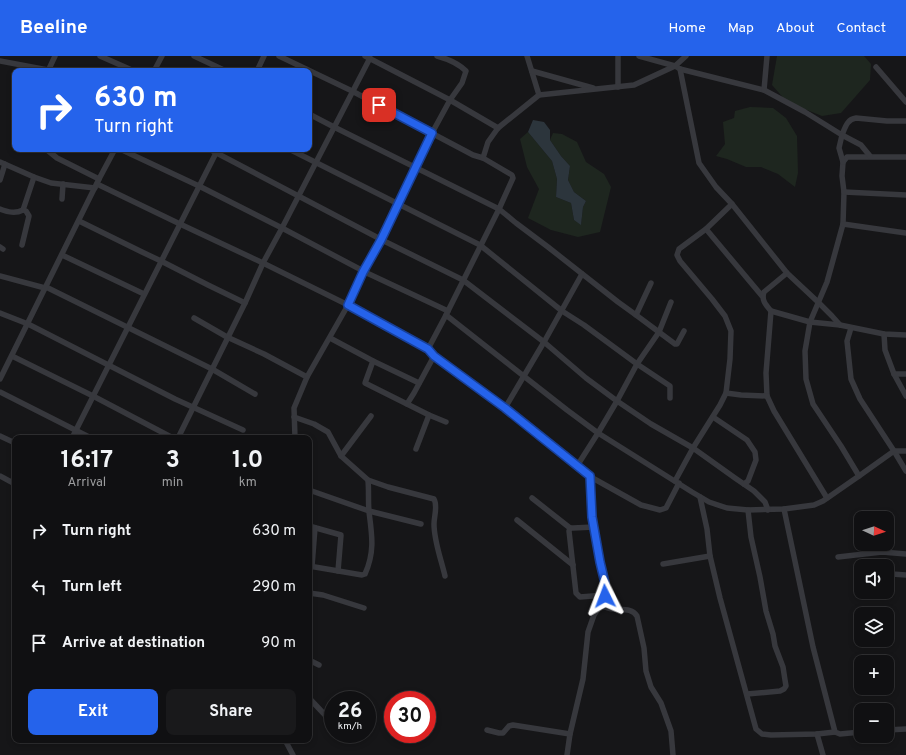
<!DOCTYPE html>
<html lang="en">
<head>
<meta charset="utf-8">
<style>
	body { margin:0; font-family:Overpass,sans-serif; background:#19191b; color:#f1f3f6; height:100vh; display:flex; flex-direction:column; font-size:15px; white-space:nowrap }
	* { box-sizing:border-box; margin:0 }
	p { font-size:13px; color:#9c9d9f }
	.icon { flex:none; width:22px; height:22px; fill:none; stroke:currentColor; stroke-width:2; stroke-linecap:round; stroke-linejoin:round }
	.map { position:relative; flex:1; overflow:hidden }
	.sheet { position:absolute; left:12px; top:379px; width:300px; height:308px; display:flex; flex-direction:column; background:#101012; border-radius:8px; box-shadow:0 2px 6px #0003,0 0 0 1px #303032 }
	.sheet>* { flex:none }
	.banner { position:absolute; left:12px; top:12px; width:300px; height:84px; border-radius:8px; box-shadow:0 2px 6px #0003,0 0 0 1px #303032; background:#2563eb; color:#fff; overflow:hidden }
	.needle { width:26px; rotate:93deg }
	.tools { position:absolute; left:854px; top:455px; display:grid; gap:8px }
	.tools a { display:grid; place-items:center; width:40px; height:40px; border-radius:8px; background:#101012; box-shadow:0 2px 6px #0003,0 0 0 1px #303032; font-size:20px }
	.speed { position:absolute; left:324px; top:635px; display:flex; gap:8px; font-size:20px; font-weight:700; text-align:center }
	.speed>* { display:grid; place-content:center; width:52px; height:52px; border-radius:50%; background:#101012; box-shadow:0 2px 6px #0003,0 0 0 1px #303032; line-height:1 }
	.speed small { font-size:10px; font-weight:400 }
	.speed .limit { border:6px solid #d22; background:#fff; color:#111 }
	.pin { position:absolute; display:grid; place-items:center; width:34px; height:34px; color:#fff; margin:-17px; border-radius:8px; box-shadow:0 2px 6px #0006 }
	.me { position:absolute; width:44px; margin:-22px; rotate:357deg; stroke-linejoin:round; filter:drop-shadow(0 0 3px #0008) }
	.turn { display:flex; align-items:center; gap:14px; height:84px; padding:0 16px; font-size:18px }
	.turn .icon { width:52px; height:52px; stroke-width:2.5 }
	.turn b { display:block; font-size:28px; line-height:34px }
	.eta { display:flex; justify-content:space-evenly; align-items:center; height:68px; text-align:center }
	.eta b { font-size:24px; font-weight:700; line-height:28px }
	.button { display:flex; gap:8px; margin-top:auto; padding:8px 16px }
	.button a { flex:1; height:46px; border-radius:8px; background:#2563eb; color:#fff; font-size:16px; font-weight:700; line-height:46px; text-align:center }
	.button a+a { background:#19191b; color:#f1f3f6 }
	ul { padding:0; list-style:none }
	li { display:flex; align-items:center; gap:12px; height:56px; padding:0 16px }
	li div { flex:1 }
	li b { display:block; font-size:15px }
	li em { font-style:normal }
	header { display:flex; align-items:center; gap:24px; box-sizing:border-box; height:56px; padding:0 20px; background:#2563eb; color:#fff }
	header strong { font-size:19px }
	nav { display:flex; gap:22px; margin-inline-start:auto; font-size:14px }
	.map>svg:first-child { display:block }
	.green { fill:#1e261f }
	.water { fill:#2c353c }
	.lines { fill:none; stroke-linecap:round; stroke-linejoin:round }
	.minor { stroke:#37383d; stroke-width:5.5 }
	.route-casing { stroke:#184099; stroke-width:10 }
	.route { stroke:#2563eb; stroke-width:7 }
</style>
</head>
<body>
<header>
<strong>Beeline</strong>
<nav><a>Home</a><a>Map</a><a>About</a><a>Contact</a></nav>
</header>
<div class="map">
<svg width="906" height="699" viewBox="0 0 906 699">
	<rect width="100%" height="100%" fill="#161618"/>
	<g class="green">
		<polygon points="777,0 864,0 871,8 870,24 841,57 822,60 787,46 772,29"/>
		<polygon points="750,51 773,52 786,62 797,80 798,117 795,131 778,118 761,111 746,111 727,103 716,100 725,88 723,66 734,62 735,55"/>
		<polygon points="528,76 552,105 557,123 556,141 571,147 574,164 581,168 583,151 586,145 574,136 568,124 570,110 561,100 550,84 553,77 562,78 577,86 586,106 604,118 611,131 600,176 578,181 551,174 528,162 539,133 527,111 520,83"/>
	</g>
	<polygon class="water" points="533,64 544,66 550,74 550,84 561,100 570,110 568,124 574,136 586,145 583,151 581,169 574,164 571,147 556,141 557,123 552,105 528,76"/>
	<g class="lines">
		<g class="minor">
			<polyline points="100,0 134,15"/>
			<polyline points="194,0 226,15"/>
			<polyline points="279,0 352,35 473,99 483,102"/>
			<polyline points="365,0 450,44 498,72"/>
			<polyline points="527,0 539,39"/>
			<path d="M 639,0 L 675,10 L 680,13 L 764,34 L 805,56 L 842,79 C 845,72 847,63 856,62 L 887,65 L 906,65"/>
			<polyline points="0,5 48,14"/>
			<polyline points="876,11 906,46"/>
			<polyline points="680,13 699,107 716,131 732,148 787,217 818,246 832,260 840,269"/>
			<polyline points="48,15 55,0"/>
			<polyline points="154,15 162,0"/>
			<polyline points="257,15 264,0"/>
			<polyline points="532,15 593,32"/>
			<polyline points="618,31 618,0"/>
			<polyline points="764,34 767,0"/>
			<polyline points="309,58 334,71 499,153 516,167 548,191 618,246 636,259 675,288 677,288 684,275"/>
			<polyline points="46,93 57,102 99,123"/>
			<polyline points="120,93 199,130 282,172 369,218 448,255"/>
			<polyline points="209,93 386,186 463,224 544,286 586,322 617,345 598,377 692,436 709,446 727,452 748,454 784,453 814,449 823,445 859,420 841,390 813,348 806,323 805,295 810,266 827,226 843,168 844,136 842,120 843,106 847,101 906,101"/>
			<polyline points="289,93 480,189 562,255 584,269 637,308 670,330 670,342"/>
			<polyline points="0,106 34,121 51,127 95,132"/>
			<polyline points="843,106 839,92 842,79 861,89 870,100"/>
			<polyline points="0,124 5,108"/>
			<polyline points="97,128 180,168 263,207 348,249 428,293 434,300 505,352 589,420 592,461 600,506 605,527 605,539 601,549 594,559 588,576 583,623 570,678 567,699"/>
			<polyline points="844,136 906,139"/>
			<polyline points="62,143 63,128"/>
			<path d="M 0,153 C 8,156 15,158 23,154"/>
			<polyline points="79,165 142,196 161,205 208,229 245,247"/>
			<polyline points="843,168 906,177"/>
			<polyline points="706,173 762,240"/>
			<polyline points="22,189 29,160 26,155 23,154 34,121"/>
			<polyline points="0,191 3,193"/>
			<polyline points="62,199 144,238"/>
			<path d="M 787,217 L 764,236 C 761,244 766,249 771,255 L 766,317 L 767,340 L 774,355 L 827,442"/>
			<polyline points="0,220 45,232"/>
			<polyline points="46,231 212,313 255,338"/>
			<polyline points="671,246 659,276 637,308 617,345 651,368 693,392 735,422 754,435 765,446 768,454"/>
			<polyline points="771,255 810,266 840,269 884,278 906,279"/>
			<polyline points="0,257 28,268 175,343 243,374"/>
			<polyline points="446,259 567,354 598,377 577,410"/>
			<polyline points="636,259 651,227"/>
			<polyline points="194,262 227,281 264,298 307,321 294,352 295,382"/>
			<polyline points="851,272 847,285 851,323 860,343 894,395 906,415"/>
			<polyline points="884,278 885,294 894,318 906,340"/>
			<polyline points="330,282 373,305 419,327"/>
			<polyline points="428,293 446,259 499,153 513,122 512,119 483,102 488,86 498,72 539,39 634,29 675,10 686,0"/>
			<polyline points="12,300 93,340 173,382"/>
			<polyline points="434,300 414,337 407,348 429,359 446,366"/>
			<polyline points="373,305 365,327 407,348"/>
			<polyline points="894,318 906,318"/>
			<path d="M 307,321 L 348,249 L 363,215 L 381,184 L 432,77 L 450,44 L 462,27 L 466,15 C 458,7 448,3 437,0"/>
			<polyline points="0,323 99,123 115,93"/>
			<polyline points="0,336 91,382"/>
			<polyline points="726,337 741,339 767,340"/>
			<polyline points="505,352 544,286 582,218"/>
			<path d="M 294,361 L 314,368 L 328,376 L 341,400 L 368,424 L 388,431 L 434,443 C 438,450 434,460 434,468 C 434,485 441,503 445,520"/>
			<polyline points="713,361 747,384 755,396 756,404 748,425 744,428"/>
			<polyline points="0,380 15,387"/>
			<polyline points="72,382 218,93"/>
			<polyline points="178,382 245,247 263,207 282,172 370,2"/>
			<polyline points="416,393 429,359"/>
			<polyline points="341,400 371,360"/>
			<polyline points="0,420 15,428"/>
			<polyline points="589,420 641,449 660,454 666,452 679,427"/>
			<polyline points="859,420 894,395 906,395"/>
			<polyline points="675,425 693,392 720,349 726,337 730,303 731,275 725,260 712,243 680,205 677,199 679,193 706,173 732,148"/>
			<polyline points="309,434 369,455 421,468"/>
			<polyline points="532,442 570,472"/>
			<polyline points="784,453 813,591 835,676 840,678 861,676"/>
			<polyline points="517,464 573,509"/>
			<polyline points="309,470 341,479 338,515"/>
			<polyline points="594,471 573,472 570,472 569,475 576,537 580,541 605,539"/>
			<polyline points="710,500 720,542 756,673 762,678 771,679 817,678 835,676"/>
			<polyline points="838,501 882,496 906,498"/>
			<polyline points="663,508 710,500 707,473 700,441"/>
			<path d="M 309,510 L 362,519 L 365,518 C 375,496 372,479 369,456 C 368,445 369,435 368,424"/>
			<polyline points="312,510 315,472"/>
			<polyline points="887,520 892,518 906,519"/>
			<polyline points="309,537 323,539 364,552"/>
			<path d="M 601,549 C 605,551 609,553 613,553 C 622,554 632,552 637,560 L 644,592 L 646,615 L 651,631 L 661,647 L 671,675 L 673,699"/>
			<polyline points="309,604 319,609"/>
			<polyline points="747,638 780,635 784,633 786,630 785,624 783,611 775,590 773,578 766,555 760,521 751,481 748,454"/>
			<polyline points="309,642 326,660 333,665"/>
			<polyline points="487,674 499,677 503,677 509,670 513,669 570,678"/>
			<polyline points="887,674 906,673"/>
			<polyline points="352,678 358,682"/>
			<polyline points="817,678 823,699"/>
			<polyline points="285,684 293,699"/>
		</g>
	</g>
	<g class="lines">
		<defs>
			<polyline id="route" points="379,49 432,77 381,184 363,216 348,249 428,293 434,300 505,352 590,420 592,461 600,506 605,527 605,540"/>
		</defs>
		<use href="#route" class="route-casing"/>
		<use href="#route" class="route"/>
	</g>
</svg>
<div class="tools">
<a><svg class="needle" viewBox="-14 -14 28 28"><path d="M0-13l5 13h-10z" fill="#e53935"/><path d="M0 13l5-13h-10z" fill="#9c9d9f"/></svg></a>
<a><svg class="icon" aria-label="sound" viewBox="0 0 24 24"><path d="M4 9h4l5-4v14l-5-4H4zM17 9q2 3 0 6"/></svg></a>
<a><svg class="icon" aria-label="layers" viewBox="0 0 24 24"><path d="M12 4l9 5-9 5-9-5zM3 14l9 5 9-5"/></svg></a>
<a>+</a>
<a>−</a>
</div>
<div class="speed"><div>26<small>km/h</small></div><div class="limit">30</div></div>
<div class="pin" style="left:379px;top:49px;background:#d93025"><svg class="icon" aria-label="arrive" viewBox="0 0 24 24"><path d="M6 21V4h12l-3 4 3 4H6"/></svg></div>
<svg class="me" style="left:605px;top:540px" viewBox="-20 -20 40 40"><path d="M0-17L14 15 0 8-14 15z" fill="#2563eb" stroke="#fff" stroke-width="4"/></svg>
<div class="banner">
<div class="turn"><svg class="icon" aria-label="right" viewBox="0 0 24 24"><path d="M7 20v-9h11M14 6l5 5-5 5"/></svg><div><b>630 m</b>Turn right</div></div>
</div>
<section class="sheet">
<div class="eta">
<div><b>16:17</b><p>Arrival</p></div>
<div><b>3</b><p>min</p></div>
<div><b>1.0</b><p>km</p></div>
</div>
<ul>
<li><svg class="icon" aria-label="right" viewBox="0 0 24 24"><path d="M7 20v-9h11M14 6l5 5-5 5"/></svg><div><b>Turn right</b></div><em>630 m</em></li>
<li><svg class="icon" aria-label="left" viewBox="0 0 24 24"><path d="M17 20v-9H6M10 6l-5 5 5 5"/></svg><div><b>Turn left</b></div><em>290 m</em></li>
<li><svg class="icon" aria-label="arrive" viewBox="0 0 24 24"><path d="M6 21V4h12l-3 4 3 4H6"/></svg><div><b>Arrive at destination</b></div><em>90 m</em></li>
</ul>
<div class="button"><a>Exit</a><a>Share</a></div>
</section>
</div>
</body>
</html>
